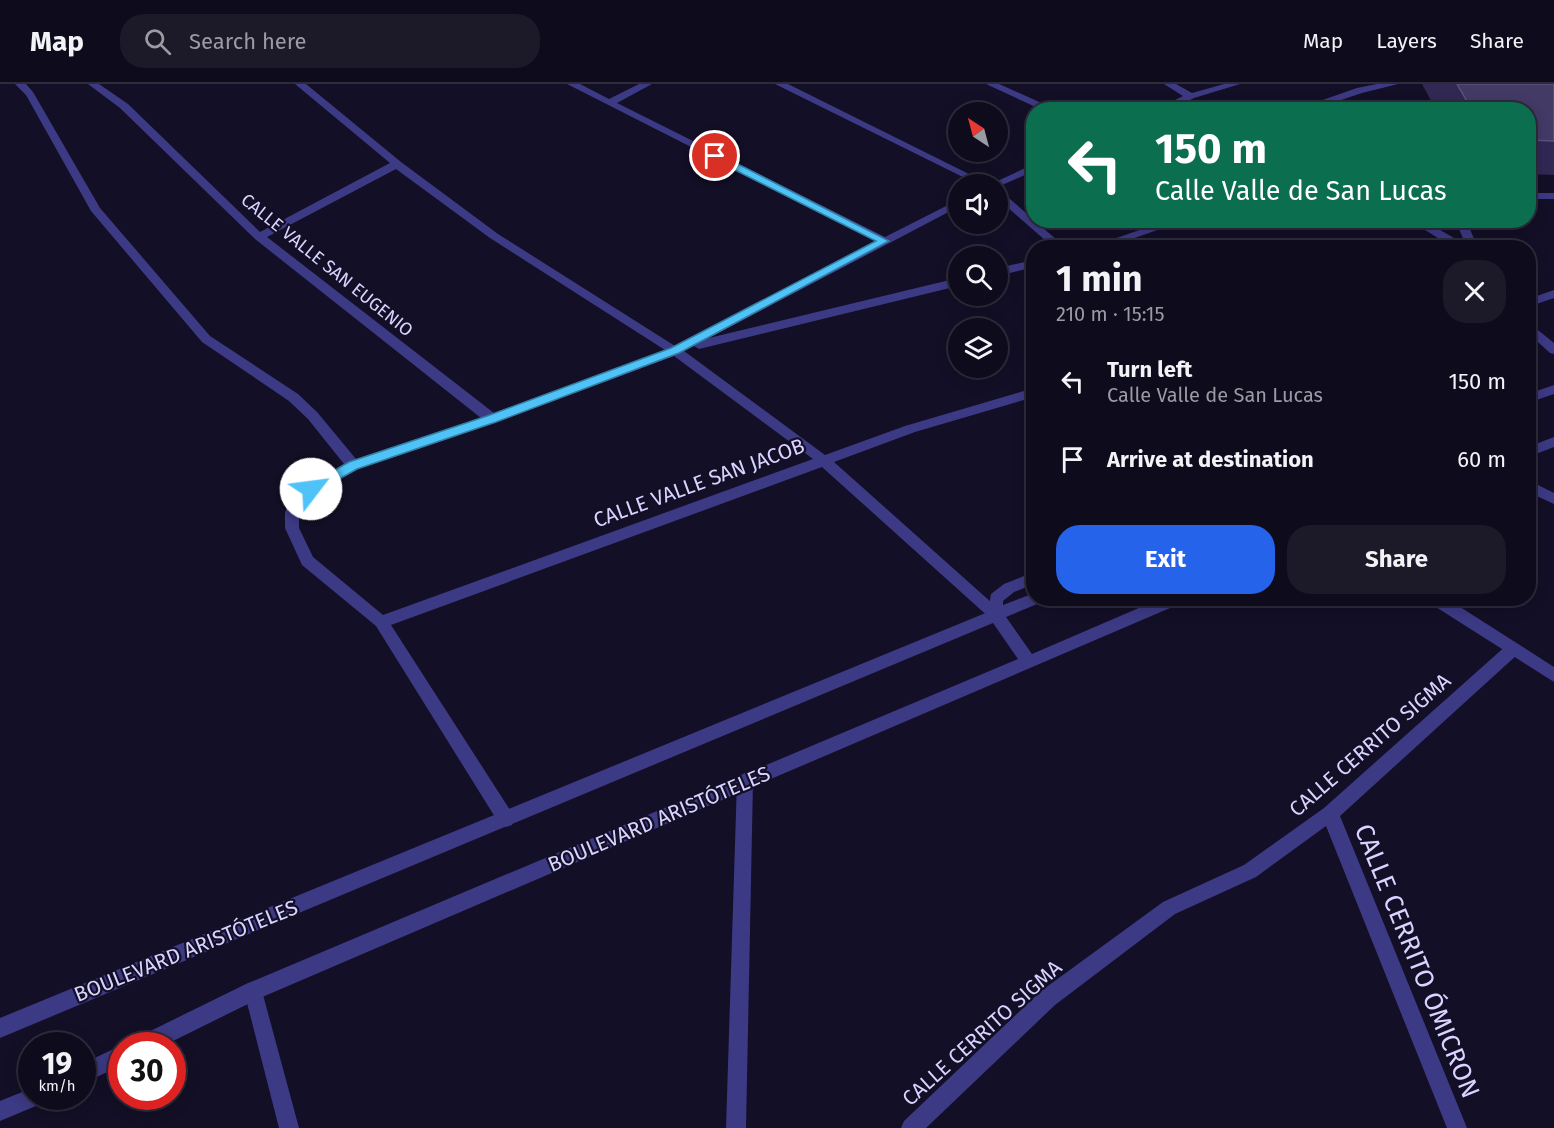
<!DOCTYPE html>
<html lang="en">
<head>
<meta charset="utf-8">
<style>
	body { margin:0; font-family:"Fira Sans",sans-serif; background:#1c1929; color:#f1f3f6; height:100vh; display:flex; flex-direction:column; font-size:22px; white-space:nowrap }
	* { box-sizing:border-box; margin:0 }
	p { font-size:20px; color:#9b9ba3 }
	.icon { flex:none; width:33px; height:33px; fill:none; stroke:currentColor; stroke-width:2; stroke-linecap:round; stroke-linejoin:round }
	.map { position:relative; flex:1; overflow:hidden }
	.details { position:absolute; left:1026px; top:156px; width:510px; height:366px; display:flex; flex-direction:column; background:#0e0b1c; border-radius:24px; box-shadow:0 3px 15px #0003,0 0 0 2px #2e2b3b }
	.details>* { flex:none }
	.top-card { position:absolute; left:1026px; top:18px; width:510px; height:126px; border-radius:24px; box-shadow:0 3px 15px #0003,0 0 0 2px #2e2b3b; background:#0b6e4f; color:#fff; overflow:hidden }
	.needle { width:39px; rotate:324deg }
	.buttons { position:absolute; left:948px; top:18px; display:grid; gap:12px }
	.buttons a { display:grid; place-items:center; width:60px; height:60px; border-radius:50%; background:#0e0b1c; box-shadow:0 3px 15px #0003,0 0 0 2px #2e2b3b; font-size:30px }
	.speed { position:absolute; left:18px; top:948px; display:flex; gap:12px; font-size:30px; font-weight:700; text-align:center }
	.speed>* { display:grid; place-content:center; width:78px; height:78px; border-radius:50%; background:#0e0b1c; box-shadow:0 3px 15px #0003,0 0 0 2px #2e2b3b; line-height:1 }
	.speed small { font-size:15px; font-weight:400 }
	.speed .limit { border:9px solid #d22; background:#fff; color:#111 }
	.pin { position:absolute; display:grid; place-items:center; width:51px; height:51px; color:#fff; margin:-26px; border:3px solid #fff; border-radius:50%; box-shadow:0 2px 6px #0007 }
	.me { position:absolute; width:66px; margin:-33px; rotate:60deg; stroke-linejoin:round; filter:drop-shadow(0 0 4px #0008) }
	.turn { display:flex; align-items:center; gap:21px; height:126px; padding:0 30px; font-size:27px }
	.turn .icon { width:78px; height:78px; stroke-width:2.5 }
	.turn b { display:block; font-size:42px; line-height:51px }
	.round { display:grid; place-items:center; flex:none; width:63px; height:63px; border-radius:24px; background:#1c1929 }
	.overview { display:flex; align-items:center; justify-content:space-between; height:102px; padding:0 30px }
	h1 { font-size:36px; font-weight:700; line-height:45px }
	.button { display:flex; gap:12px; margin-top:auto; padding:12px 30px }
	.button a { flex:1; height:69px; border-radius:24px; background:#2563eb; color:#fff; font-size:24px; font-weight:700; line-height:69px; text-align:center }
	.button a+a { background:#1c1929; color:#f1f3f6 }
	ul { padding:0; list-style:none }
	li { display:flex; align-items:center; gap:18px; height:78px; padding:0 30px }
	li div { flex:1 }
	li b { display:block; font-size:22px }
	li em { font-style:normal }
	header { display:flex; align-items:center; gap:36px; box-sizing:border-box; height:84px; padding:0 30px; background:#0e0b1c; border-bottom:2px solid #2e2b3b }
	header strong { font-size:28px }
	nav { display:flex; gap:33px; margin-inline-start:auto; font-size:21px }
	.search { width:420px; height:54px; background:#1c1929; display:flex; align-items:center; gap:15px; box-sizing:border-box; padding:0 21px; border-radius:24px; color:#9b9ba3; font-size:22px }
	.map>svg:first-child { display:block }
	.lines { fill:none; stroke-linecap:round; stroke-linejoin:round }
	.service { fill:#3d3a85; fill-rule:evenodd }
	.minor { fill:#3d3a85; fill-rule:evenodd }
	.tertiary { fill:#3d3a85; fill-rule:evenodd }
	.wall { fill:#312854 }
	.building { fill:#433a66; stroke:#5a527e; stroke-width:1.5 }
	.route { fill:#4fc3f7; stroke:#337fa1; stroke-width:1.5 }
	.labels { text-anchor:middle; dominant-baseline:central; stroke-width:4.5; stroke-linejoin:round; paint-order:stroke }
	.far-street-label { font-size:18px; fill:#d9d4ff; stroke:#130f26 }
	.street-label { font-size:21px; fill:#d9d4ff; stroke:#130f26 }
	.near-street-label { font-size:26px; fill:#d9d4ff; stroke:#130f26 }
</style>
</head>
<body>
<header>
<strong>Map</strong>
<div class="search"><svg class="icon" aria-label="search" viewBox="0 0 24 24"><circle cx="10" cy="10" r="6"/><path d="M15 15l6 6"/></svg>Search here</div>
<nav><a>Map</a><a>Layers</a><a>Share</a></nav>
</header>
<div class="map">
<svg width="1554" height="1044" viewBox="0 0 1554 1044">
	<rect width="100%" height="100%" fill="#130f26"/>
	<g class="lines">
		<g class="service">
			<polygon points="1377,0 1398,0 1362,9 1311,26 1294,26 1357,4"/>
			<rect x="1528" y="109" width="26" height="6"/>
			<polygon points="1409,136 1423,136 1466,161 1455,136 1466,136 1478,164 1454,164"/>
			<polygon points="1554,206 1554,214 1528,223 1528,215"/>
			<polygon points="1528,238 1554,259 1554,270 1550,269 1528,249"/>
			<polygon points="253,898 260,900 262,907 299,1044 279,1044 244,907 246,900"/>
		</g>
		<g class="minor">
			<path d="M 15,0 L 26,0 L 33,8 L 100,124 L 210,252 L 298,310 L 317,328 L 356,375 L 481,334 L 255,155 L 120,24 L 88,0 L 99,0 L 128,20 L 260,148 L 390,79 L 295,0 L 306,0 L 401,78 L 498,150 L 675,262 L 876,157 L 567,0 L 580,0 L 609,15 L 639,0 L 652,0 L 617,19 L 885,153 L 958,116 L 958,123 L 709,254 L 958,194 L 958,202 L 699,265 L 694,262 L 684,267 L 825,371 L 905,342 L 1034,304 L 1034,313 L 915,348 L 834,378 L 1001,527 L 1004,531 L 1001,535 L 991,535 L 822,383 L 391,541 L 512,729 L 515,735 L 512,741 L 506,743 L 500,741 L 376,542 L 302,481 L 285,444 L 285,428 L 293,413 L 306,401 L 344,380 L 308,335 L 289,317 L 202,258 L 91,127 L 26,11 ZM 396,85 L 490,154 L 665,266 L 494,329 L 267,153 ZM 674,272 L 813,375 L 383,531 L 313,473 L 299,444 L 299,428 L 303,421 L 316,409 L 358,385 L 497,338 Z"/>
			<polygon points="775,0 788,0 989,100 977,100"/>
			<polygon points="986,0 999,0 1057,26 1042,26"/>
			<polygon points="1164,0 1176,0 1192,9 1224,0 1240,0 1194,14 1169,26 1155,26 1183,12"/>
			<polygon points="1034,80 1034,87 1000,102 991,100"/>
			<polygon points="998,107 1002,108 1066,164 1054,164 998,115"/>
			<polygon points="1168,136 1186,136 1106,164 1088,164"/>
			<polygon points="1034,176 1034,183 998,192 998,184"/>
			<polygon points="1528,396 1554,409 1554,420 1528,408"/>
			<polygon points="1513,559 1518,560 1521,565 1518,570 1340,732 1467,1044 1447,1044 1326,742 1256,793 1175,830 1055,921 926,1044 901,1044 904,1037 1041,907 1163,818 1244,781 1324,724 1508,560"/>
			<polygon points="745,689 751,692 753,697 746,1044 726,1044 737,697 739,692"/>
		</g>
		<g class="tertiary">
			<polygon points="1554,301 1554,310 1528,319 1528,310"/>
			<polygon points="1554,353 1554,363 1528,373 1528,363"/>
			<polygon points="1034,488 1034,500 1014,508 1003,517 1003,521 1034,509 1034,514 1044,514 1042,518 1006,533 1032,570 1162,514 1186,514 1184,518 260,914 163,962 132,962 134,955 246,900 1018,575 993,539 0,954 0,934 988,528 991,510 1004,500"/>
			<polygon points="1426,514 1446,514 1554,583 1554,598 1428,518"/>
			<polygon points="122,961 122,981 82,1000 82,980"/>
			<polygon points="32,1004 32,1012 46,1012 43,1019 0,1037 0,1017"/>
		</g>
	</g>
	<polygon class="wall" points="1422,0 1554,0 1554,91 1528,90 1528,26 1436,26"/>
	<polygon class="building" points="1457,0 1554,0 1554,57 1528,56 1528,26 1472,26"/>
	<polygon class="route" points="711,70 718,70 889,157 679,269 496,338 357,385 316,408 307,408 305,405 307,402 349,378 487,332 671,264 876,157 711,74"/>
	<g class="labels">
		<g class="far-street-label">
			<text transform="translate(327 181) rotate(39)">CALLE VALLE SAN EUGENIO</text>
		</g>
		<g class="street-label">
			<text transform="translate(699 399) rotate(-20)">CALLE VALLE SAN JACOB</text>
			<text transform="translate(1370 661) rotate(-41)">CALLE CERRITO SIGMA</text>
			<text transform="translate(659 735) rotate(-23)">BOULEVARD ARISTÓTELES</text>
			<text transform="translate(186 867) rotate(-22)">BOULEVARD ARISTÓTELES</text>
			<text transform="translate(982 949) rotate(-42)">CALLE CERRITO SIGMA</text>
		</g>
		<g class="near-street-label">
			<text transform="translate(1417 877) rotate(68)">CALLE CERRITO ÓMICRON</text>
		</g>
	</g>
</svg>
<div class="buttons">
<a><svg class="needle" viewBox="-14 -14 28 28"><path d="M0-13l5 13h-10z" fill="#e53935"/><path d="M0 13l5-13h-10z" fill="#9b9ba3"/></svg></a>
<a><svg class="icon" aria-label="sound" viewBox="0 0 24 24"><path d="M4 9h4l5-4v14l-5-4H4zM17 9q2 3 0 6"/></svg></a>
<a><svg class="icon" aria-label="search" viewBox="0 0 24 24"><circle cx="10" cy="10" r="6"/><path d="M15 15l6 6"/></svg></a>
<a><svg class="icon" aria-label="layers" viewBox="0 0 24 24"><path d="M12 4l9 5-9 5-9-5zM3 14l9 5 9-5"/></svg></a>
</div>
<div class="speed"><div>19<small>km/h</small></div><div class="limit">30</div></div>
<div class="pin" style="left:715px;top:72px;background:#d93025"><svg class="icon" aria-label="arrive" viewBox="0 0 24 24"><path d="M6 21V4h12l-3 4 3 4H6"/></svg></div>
<svg class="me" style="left:311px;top:405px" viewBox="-20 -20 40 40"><circle r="19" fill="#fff"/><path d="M0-13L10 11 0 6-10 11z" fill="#4fc3f7"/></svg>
<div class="top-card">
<div class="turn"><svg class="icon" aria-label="left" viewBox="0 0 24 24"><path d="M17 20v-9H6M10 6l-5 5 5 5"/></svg><div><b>150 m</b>Calle Valle de San Lucas</div></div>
</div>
<section class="details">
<div class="overview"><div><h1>1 min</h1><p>210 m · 15:15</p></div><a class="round"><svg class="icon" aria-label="close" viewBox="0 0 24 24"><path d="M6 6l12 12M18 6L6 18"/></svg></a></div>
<ul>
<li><svg class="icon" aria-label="left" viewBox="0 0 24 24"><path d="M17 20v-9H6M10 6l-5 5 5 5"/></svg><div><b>Turn left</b><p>Calle Valle de San Lucas</p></div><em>150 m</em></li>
<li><svg class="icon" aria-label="arrive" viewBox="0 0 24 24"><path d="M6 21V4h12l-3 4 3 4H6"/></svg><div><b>Arrive at destination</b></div><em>60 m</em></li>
</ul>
<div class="button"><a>Exit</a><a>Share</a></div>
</section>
</div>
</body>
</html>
